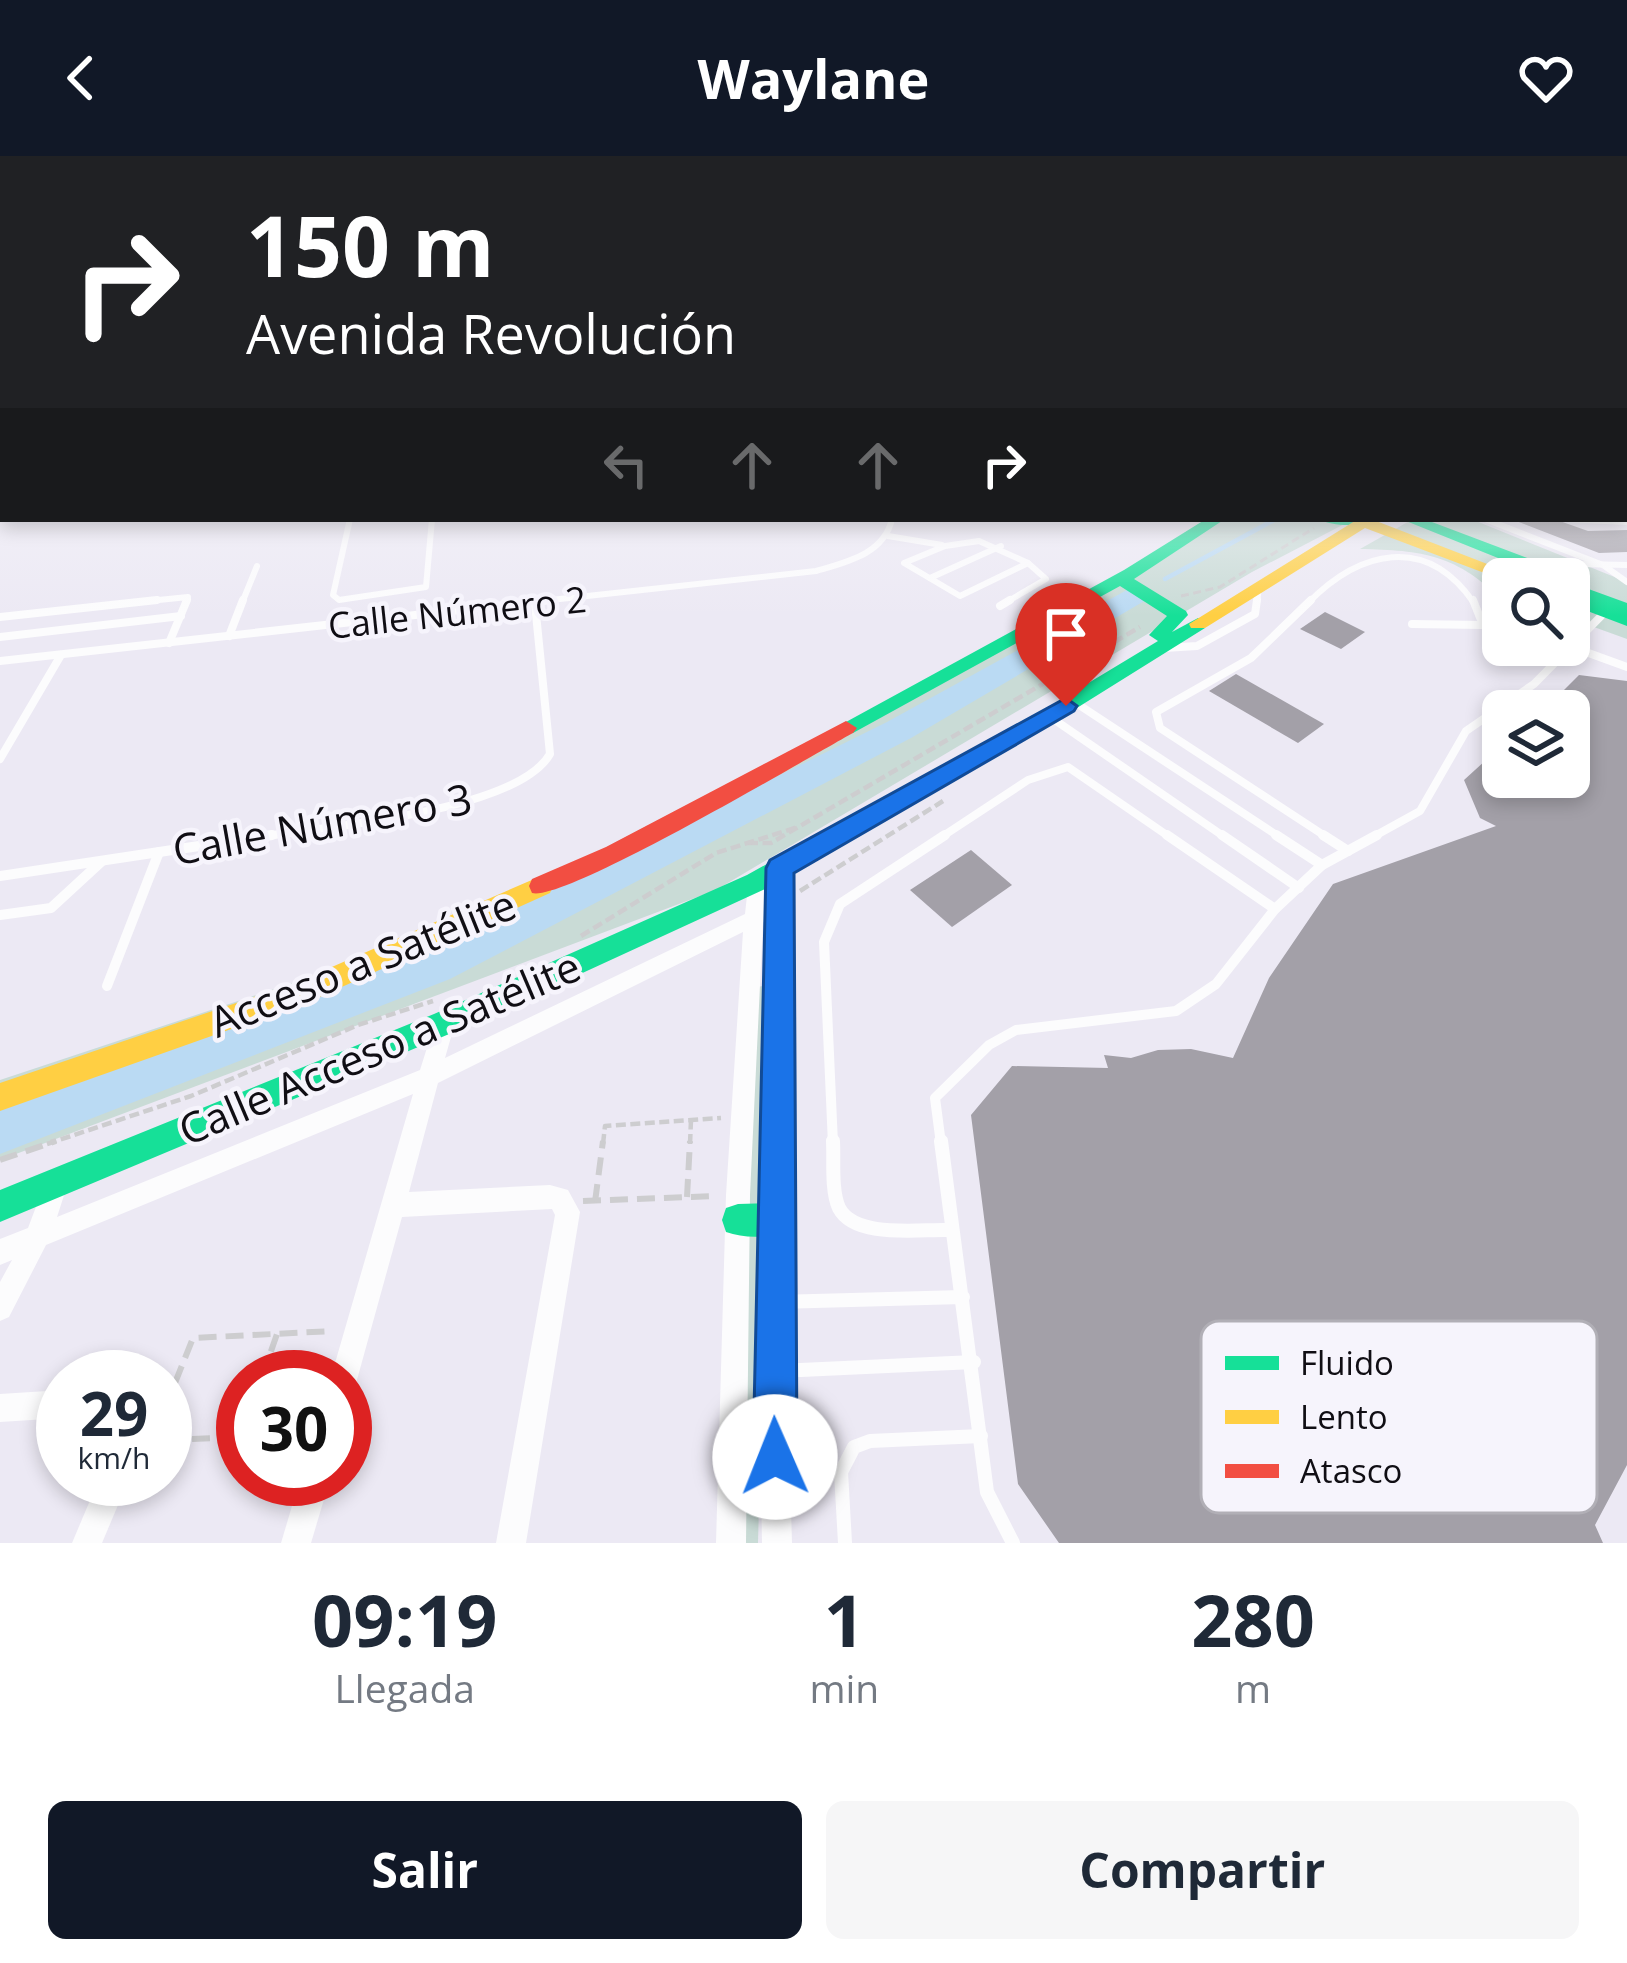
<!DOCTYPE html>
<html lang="es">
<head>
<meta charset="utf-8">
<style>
	body { margin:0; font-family:"Open Sans",sans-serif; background:#f6f6f7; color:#1f2937; height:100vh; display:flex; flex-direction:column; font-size:45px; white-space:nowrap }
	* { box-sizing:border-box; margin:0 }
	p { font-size:39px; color:#747a83 }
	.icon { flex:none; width:66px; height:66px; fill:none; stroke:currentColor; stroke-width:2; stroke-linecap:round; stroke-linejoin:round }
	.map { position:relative; height:1387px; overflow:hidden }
	.panel { display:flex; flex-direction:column; background:#fff; flex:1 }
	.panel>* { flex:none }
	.top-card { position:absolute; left:0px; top:0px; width:1629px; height:366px; box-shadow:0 6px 18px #0003; background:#202124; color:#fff; overflow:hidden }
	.fabs { position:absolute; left:1482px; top:402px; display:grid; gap:24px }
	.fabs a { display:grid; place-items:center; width:108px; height:108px; border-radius:18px; background:#fff; box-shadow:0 6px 18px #0003; font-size:60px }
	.speed { position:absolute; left:36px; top:1194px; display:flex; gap:24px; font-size:60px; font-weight:700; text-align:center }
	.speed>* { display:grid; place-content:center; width:156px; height:156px; border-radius:50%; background:#fff; box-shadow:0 6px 18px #0003; line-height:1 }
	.speed small { font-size:30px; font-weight:400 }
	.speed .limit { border:18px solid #d22; background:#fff; color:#111 }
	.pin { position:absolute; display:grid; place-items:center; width:102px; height:102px; color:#fff; margin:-123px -51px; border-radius:50% 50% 50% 0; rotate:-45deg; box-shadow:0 0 12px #0007 }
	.pin .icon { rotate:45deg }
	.me { position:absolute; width:132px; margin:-66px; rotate:359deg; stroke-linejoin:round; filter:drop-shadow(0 0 9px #0008) }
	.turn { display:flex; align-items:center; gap:42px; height:252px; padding:0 48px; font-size:54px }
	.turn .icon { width:156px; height:156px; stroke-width:2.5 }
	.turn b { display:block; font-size:84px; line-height:102px }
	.lanes { display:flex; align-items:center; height:114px; padding:0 48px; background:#0003; justify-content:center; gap:60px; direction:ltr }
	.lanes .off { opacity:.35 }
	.eta { display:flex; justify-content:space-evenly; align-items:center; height:204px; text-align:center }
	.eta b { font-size:72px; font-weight:700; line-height:84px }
	.primary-button { display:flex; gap:24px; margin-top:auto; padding:24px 48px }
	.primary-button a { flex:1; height:138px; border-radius:18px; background:#111827; color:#fff; font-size:48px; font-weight:700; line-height:138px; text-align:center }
	.primary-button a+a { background:#f6f6f7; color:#1f2937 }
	header { display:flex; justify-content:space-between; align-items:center; height:156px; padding:0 48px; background:#111827; color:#fff; font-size:54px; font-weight:700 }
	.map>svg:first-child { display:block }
	.green { fill:#c9dbd6 }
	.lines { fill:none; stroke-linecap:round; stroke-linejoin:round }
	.stream { stroke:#badaf3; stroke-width:4.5 }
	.river { fill:#badaf3; fill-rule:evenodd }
	.building { fill:#a3a0a8 }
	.path-far2 { stroke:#cdcdcf; stroke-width:3; stroke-dasharray:8 4.5; stroke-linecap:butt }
	.path-far1 { stroke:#cdcdcf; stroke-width:4.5; stroke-dasharray:10 4.5; stroke-linecap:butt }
	.path { stroke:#cdcdcf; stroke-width:6; stroke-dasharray:18 9; stroke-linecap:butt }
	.lane-far3 { stroke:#fcfcfd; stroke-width:6 }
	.lane-far2 { stroke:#fcfcfd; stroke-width:8 }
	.lane-far1 { stroke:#fcfcfd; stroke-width:10 }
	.lane { stroke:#fcfcfd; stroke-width:14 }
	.street { fill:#fcfcfd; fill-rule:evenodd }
	.fast { fill:#16e098; fill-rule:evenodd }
	.slow { fill:#ffcf43; fill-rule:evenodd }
	.jam { fill:#f24e42; fill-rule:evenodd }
	.route { fill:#1a73e8; stroke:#114b97; stroke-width:3 }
	.labels { text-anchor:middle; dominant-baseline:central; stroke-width:9; stroke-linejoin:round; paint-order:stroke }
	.far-street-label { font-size:36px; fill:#100e14; stroke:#f6f4fc }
	.street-label { font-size:42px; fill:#100e14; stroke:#f6f4fc }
	.key { fill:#f6f4fc; stroke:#b1afb6; stroke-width:3 }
	.key-label { font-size:33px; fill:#100e14 }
</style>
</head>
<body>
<header><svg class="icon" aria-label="back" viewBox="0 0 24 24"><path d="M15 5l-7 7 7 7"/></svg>Waylane<svg class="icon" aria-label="heart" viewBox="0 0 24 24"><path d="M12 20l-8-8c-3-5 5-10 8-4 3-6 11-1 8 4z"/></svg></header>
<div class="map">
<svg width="1627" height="1387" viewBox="0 0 1627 1387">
	<rect width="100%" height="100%" fill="#ece9f4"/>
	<g class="green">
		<polygon points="1216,363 1354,363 1252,416 716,734 0,1004 0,924 437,779 1030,471"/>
		<path d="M 1413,363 L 1471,363 L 1627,426 L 1627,483 L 1569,462 L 1569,423 L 1503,423 L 1503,446 C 1459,399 1422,394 1360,393 Z"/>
		<polygon points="773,829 758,1387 739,1387 755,831"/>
	</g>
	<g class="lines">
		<polyline class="stream" points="1165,423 1276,363"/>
		<g class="river">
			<rect x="1626" y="276" width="1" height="14"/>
			<polygon points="1136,429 1146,432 1151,438 1146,444 911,582 450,823 0,998 0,950 420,797 887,566"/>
		</g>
	</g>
	<g class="building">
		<polygon points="1511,363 1554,363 1588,375 1627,374 1627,396 1599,397"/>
		<polygon points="1325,456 1365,476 1341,493 1300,473"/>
		<polygon points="1236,518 1324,568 1298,587 1209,535"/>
		<polygon points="1579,519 1627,525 1627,1309 1595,1369 1603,1387 1059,1387 1018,1328 971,959 1012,910 1108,912 1104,899 1131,902 1158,894 1191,893 1233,902 1269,822 1333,728 1496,670 1480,662 1464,624 1497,594 1485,589 1495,577 1503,581 1503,621 1569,621 1569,555 1528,555 1537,546 1547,551"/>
		<polygon points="971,694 1012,729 952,771 910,734"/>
	</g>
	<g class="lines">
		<polyline class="path-far2" points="1181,440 1220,431 1314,372"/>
		<g class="path-far1">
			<polyline points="748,687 771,687 1140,471"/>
			<polyline points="800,735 943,645"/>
			<polyline points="581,780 716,697 798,671"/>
			<polyline points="47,988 191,940 358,869 433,845"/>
			<polyline points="603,988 605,970 721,962"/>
			<polyline points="690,988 691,964"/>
		</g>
		<g class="path">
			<polyline points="0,1004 56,985"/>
			<polyline points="687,1041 690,985"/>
			<polyline points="583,1045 715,1040"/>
			<polyline points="595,1046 603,985"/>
			<polyline points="262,1221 277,1178"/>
			<polyline points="165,1252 193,1182 333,1175"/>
			<polyline points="165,1284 243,1281"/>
		</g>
		<g class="lane-far3">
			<polyline points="350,363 333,439 339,444 426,431 432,363"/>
			<polyline points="1485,363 1603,409 1627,426"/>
			<polyline points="1566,363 1627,366"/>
			<polyline points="888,380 942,389"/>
			<polygon points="979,385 1028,407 960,440 904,407 945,390"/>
			<polyline points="1531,407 1627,409"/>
			<polyline points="930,422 1001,390"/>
			<polyline points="129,447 188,441 185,447"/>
			<polyline points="242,447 257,410"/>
			<path d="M 523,447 L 816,415 C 847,406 884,398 892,363"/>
			<polyline points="1005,447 1046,423 1028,407"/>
			<polyline points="1257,447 1259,430"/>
			<path d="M 1308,447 C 1359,395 1426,377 1474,447"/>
		</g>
		<g class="lane-far2">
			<polyline points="1311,444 1251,502 1156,556 1160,572 1328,682"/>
			<polyline points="1473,444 1483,469 1503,480"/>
			<polyline points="1000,450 1010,444"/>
			<polyline points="0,461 157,444"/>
			<polyline points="1412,468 1483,469"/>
			<polyline points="229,480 243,444"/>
			<polyline points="0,481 181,460"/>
			<polyline points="169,487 187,444"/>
			<polyline points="1519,489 1553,507"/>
			<polyline points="1572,491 1627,511"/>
			<polyline points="1164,492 1197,490 1255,458 1257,444"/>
			<polyline points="0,505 551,444"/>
			<polyline points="1073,545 1281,682"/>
			<polyline points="1049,560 1226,682"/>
			<polyline points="0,603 61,499"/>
			<path d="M 252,682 C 320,671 516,657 550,598 L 535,448"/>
			<polyline points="940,682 1028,624 1068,611 1171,682"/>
			<polyline points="1371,682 1420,655 1466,575 1534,528 1609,452"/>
		</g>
		<g class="lane-far1">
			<polyline points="1167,679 1275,753"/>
			<polyline points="1222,679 1299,732"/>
			<polyline points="1276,679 1322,709"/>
			<polyline points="1323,679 1348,695"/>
			<polyline points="0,720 272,679"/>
			<polyline points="0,759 51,752 102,705"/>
			<polyline points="107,830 159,696"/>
			<polyline points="833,988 824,786 840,748 945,679"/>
			<polyline points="941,988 935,942 989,889 1016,874 1176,855 1216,828 1275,753 1322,709 1377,679"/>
		</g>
		<g class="lane">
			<path d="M 833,985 C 834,1004 831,1035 839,1052 C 855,1083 920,1073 948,1074"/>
			<polyline points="941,985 987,1336 1013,1387"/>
			<polyline points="777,1146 963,1141"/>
			<polyline points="779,1215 974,1206"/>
			<polyline points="845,1387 841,1316 854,1291 870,1285 981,1280"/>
		</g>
		<g class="street">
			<rect x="0" y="275" width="3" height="6"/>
			<polygon points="780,704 786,706 789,711 787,1216 792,1387 762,1387 759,1216 770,763 763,766 750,1039 746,1387 716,1387 726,1039 743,776 438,927 409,1036 550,1029 568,1034 580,1056 526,1387 496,1387 555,1059 552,1053 402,1061 355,1231 345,1235 345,1221 331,1221 413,938 46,1089 9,1161 0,1165 0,1126 12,1104 0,1109 0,1083 28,1072 48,1019 56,1015 64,1019 68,1027 57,1061 420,914 437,860 444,858 451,860 455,867 445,902 745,758 749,721 763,721 765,726 764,748 770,745 771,711 774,706"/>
			<polygon points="63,1234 63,1262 0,1266 0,1238"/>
			<polygon points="99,1323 129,1323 102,1387 72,1387"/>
			<polygon points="300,1323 330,1323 311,1387 281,1387"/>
		</g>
		<g class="fast">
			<rect x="1626" y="269" width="1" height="8"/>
			<polygon points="1206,363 1225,363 1134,423 1186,455 1188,459 1172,476 1198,462 1205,464 1205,472 1056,565 765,733 454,876 0,1066 0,1034 434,858 747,719 1042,555 1158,485 1149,479 1167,460 1120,430 853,577 839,577 835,572 1124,414"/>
			<path d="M 1319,363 L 1378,363 C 1365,371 1332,371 1319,363 Z"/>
			<polygon points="1401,363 1424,363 1572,419 1572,427 1627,447 1627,470 1569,448 1569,423 1550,423"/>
			<path d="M 777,1047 L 789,1051 L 793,1063 L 789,1075 C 770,1082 745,1083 726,1076 L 722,1064 L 726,1052 L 738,1048 Z"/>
		</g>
		<g class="slow">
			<polygon points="1358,363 1371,363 1526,423 1503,424 1365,372 1205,472 1191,472 1189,468"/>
			<polygon points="541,720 550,723 553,730 550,737 313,844 0,955 0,927 295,827"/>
		</g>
		<g class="jam">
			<rect x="1626" y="310" width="1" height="10"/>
			<path d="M 846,565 L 857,572 L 853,577 C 809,601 564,747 532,737 L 529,730 L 532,723 L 606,691 Z"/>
		</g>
	</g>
	<linearGradient id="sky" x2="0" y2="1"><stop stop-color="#95c3ec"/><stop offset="0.58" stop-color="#f6f5fa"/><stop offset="1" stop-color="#f6f5fa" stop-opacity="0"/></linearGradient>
	<rect width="1627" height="460" fill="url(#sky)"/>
	<polygon class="route" points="1066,542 1077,550 1074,555 794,717 797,1301 791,1317 775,1323 760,1317 753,1301 766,712 770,704"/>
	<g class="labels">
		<g class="far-street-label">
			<text transform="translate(457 456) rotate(-6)">Calle Número 2</text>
		</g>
		<g class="street-label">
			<text transform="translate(322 667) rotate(-10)">Calle Número 3</text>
			<text transform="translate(362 806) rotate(-22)">Acceso a Satélite</text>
			<text transform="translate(379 891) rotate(-23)">Calle Acceso a Satélite</text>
		</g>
	</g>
	<rect x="1201" y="1165" width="396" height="192" rx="18" class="key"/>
	<rect x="1225" y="1200" width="54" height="14" fill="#16e098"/>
	<rect x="1225" y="1254" width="54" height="14" fill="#ffcf43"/>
	<rect x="1225" y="1308" width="54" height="14" fill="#f24e42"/>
	<g class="key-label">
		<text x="1300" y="1219">Fluido</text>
		<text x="1300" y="1273">Lento</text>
		<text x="1300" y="1327">Atasco</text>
	</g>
</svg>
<div class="fabs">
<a><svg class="icon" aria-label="search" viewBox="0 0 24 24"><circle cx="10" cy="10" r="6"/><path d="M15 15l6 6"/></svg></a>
<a><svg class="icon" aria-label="layers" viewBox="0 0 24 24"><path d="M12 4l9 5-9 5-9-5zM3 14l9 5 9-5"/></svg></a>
</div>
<div class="speed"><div>29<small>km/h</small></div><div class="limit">30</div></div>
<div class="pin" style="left:1066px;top:550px;background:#d93025"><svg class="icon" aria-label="arrive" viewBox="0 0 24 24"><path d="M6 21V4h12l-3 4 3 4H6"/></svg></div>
<svg class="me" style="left:775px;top:1301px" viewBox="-20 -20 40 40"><circle r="19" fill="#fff"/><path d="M0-13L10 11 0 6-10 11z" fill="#1a73e8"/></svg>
<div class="top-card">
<div class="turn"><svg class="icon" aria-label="right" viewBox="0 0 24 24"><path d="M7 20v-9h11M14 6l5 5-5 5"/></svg><div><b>150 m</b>Avenida Revolución</div></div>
<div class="lanes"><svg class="icon off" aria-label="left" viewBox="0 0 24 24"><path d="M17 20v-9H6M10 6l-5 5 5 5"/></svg><svg class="icon off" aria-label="ahead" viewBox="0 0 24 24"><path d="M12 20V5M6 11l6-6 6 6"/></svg><svg class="icon off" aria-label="ahead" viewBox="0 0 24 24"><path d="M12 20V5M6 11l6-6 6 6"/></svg><svg class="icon" aria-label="right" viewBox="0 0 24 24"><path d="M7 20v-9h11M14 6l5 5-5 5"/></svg></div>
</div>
</div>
<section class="panel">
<div class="eta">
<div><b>09:19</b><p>Llegada</p></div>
<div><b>1</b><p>min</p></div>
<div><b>280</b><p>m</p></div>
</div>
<div class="primary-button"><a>Salir</a><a>Compartir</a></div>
</section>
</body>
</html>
